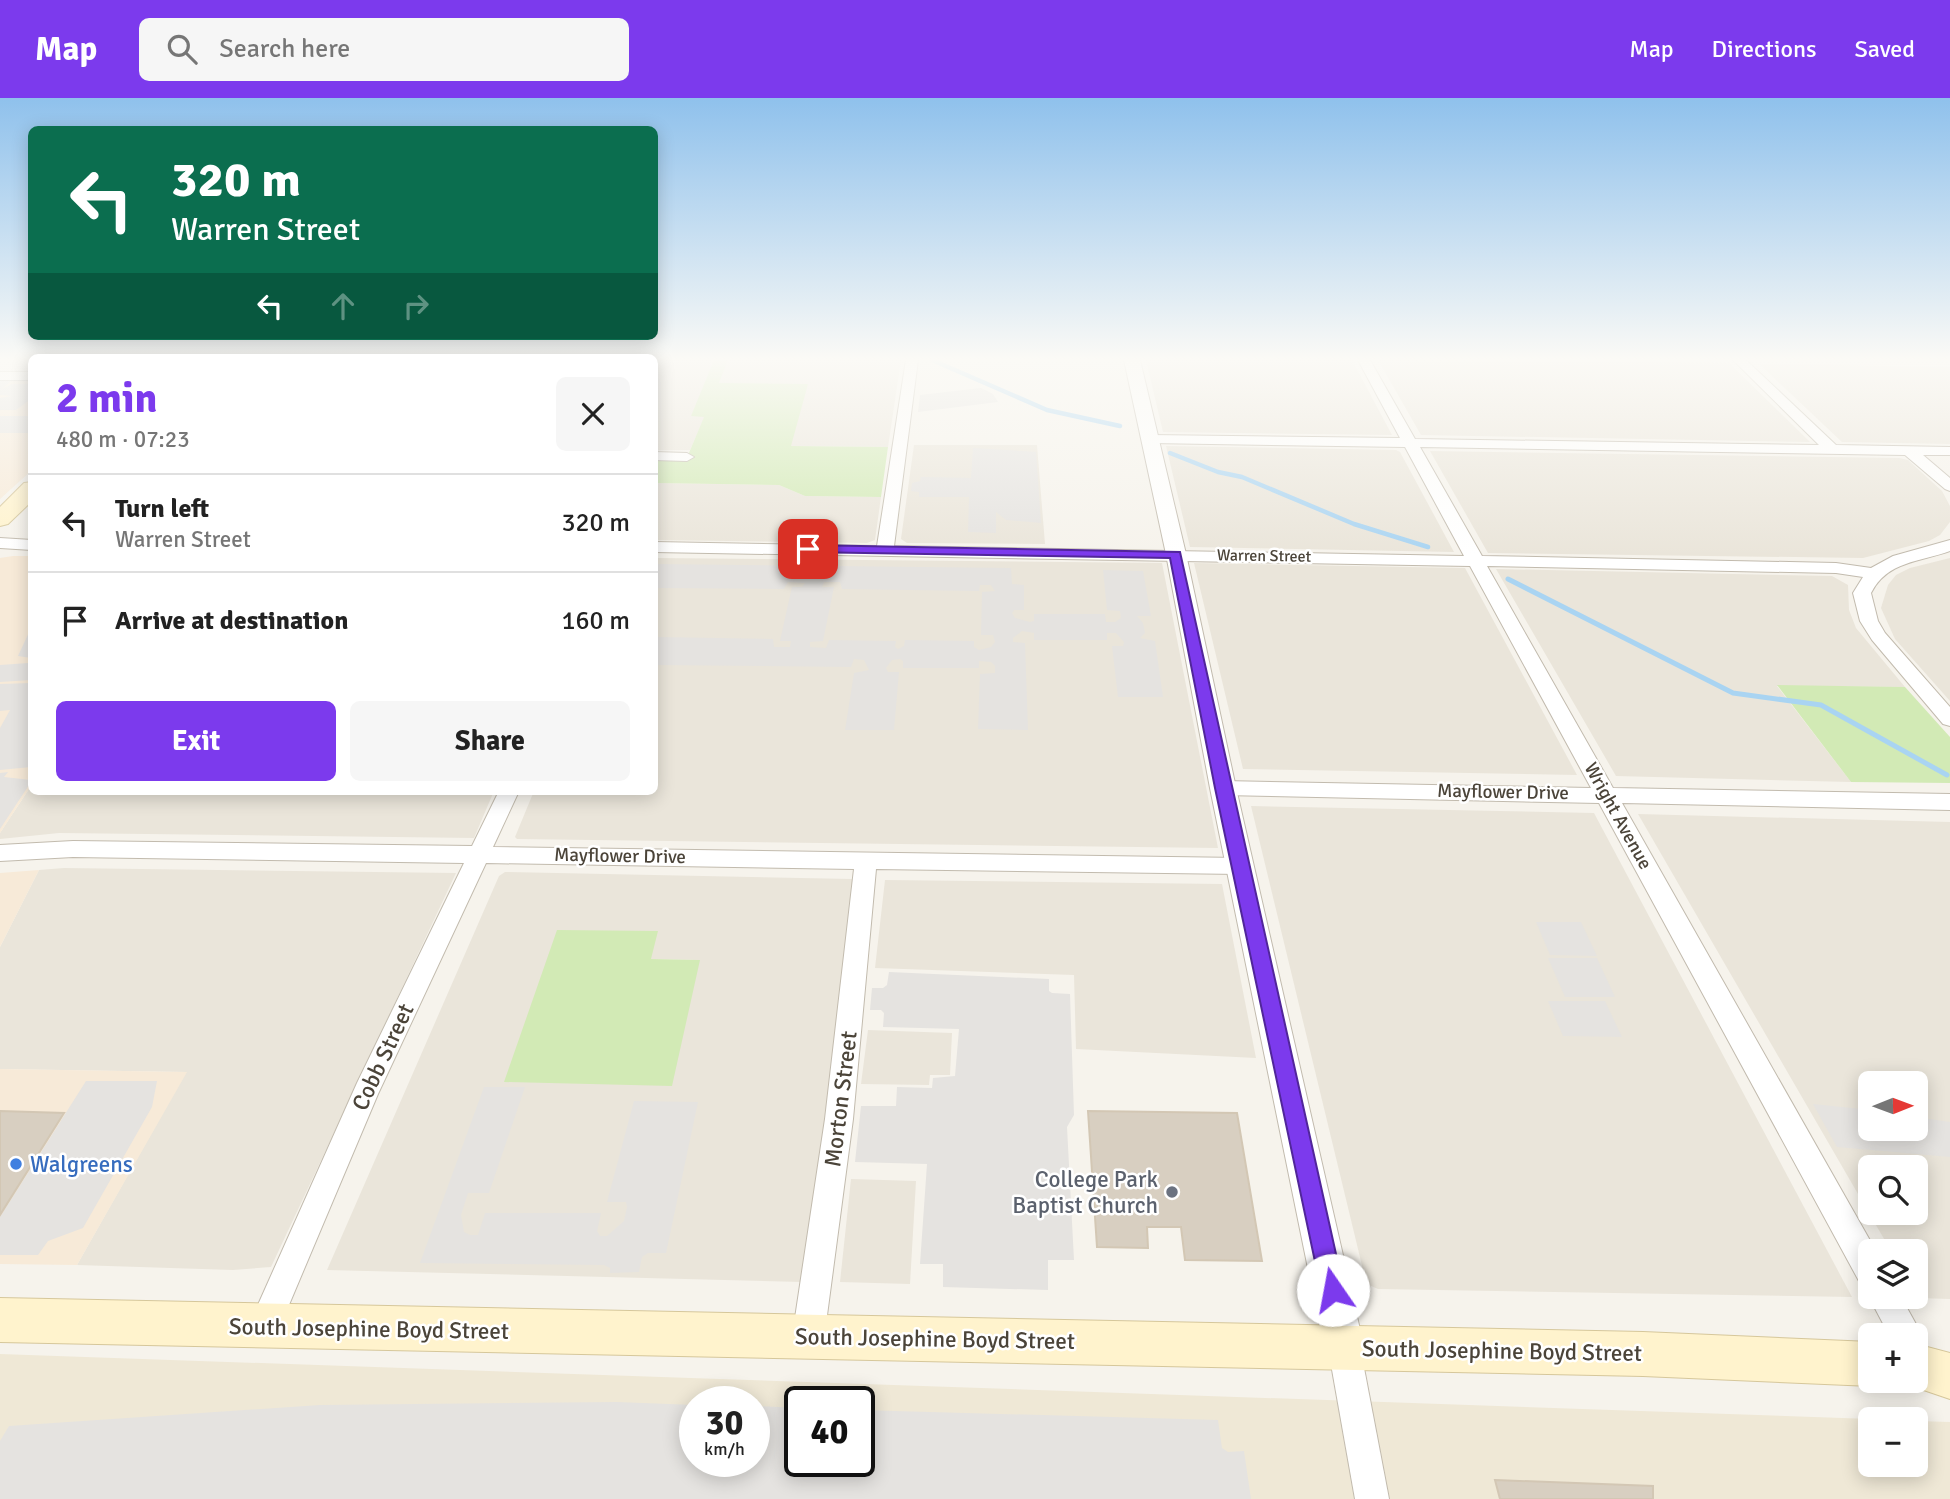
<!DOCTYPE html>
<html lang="en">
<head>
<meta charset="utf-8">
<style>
	body { margin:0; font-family:Signika,sans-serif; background:#f6f6f6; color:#222; height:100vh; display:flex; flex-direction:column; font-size:26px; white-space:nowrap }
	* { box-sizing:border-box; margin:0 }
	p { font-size:23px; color:#767676 }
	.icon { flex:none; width:38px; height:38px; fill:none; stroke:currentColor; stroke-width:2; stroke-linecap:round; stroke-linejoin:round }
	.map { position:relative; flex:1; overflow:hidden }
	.details { position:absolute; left:28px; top:256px; width:630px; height:441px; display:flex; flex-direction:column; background:#fff; border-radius:10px; box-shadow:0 4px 18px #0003 }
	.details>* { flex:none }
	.banner { position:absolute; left:28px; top:28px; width:630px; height:214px; border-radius:10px; box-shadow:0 4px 18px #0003; background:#0b6e4f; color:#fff; overflow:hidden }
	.needle { width:46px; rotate:89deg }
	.buttons { position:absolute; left:1858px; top:973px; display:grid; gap:14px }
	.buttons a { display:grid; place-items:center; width:70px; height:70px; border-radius:10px; background:#fff; box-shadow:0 4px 18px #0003; font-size:35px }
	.speed { position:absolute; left:679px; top:1288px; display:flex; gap:14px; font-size:35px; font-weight:700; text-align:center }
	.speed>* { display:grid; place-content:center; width:91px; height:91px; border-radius:50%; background:#fff; box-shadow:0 4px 18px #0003; line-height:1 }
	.speed small { font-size:18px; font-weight:400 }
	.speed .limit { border:4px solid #111; border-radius:10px; background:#fff; color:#111 }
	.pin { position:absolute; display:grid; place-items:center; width:60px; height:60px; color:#fff; margin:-30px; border-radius:14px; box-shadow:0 4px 10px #0006 }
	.me { position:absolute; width:77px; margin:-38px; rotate:348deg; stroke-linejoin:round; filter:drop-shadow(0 0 5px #0008) }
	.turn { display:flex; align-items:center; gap:24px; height:147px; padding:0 28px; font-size:32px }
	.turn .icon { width:91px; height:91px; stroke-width:2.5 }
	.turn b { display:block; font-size:49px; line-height:60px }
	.lanes { display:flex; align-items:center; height:66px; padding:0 28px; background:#0003; justify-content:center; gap:35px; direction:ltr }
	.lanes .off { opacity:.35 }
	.round { display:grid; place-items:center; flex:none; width:74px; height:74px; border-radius:10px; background:#f6f6f6 }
	.headline { display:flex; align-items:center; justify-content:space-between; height:119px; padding:0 28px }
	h1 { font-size:42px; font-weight:700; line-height:52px; color:#7c3aed }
	.action { display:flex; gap:14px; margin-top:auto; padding:14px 28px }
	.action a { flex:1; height:80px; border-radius:10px; background:#7c3aed; color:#fff; font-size:28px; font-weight:700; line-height:80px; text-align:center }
	.action a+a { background:#f6f6f6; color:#222 }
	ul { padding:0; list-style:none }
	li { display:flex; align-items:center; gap:21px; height:98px; padding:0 28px; border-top:2px solid #e0e0e0 }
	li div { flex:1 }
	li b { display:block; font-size:26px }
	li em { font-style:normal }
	header { display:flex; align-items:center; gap:42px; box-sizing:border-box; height:98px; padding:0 35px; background:#7c3aed; color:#fff }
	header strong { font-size:33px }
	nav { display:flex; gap:38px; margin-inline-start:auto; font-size:24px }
	.search { width:490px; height:63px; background:#f6f6f6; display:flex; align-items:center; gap:18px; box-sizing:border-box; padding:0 24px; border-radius:10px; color:#767676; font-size:26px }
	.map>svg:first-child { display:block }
	.residential { fill:#eae5da; fill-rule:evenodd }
	.commercial { fill:#f7ead8 }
	.education { fill:#efe8d6; fill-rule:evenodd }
	.green { fill:#d2eab5 }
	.parking { fill:#e5e3e0; fill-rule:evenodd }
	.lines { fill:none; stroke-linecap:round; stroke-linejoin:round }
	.stream-far1 { stroke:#a9d4f2; stroke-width:4.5 }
	.stream { stroke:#a9d4f2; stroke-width:5 }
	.building { fill:#d8cfc1; stroke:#d3c7b4; stroke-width:2 }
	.minor-casing { stroke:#c2bbae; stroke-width:2 }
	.tertiary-casing { stroke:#c2bbae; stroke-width:2 }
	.secondary-casing { stroke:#d6c79b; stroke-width:2 }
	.minor { fill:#fff; fill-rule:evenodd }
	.tertiary { fill:#fff; fill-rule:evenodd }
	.secondary { fill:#fff3cd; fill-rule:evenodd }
	.route { fill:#7c3aed; stroke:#51269a; stroke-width:2 }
	.shop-dot { fill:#3f7fe0; stroke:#fff; stroke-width:2.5 }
	.worship-dot { fill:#6b7280; stroke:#fff; stroke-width:2.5 }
	.labels { text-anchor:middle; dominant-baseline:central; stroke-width:5; stroke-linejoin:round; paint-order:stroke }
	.far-street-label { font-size:16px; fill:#4b4439; stroke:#fff }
	.street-label { font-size:19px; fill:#4b4439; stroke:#fff }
	.near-street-label { font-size:23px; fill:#4b4439; stroke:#fff }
	.near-shop-label { font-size:23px; fill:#366cbe; stroke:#fff; text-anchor:start }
	.near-worship-label { font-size:23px; fill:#5b616d; stroke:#fff; text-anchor:end }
</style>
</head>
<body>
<header>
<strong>Map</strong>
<div class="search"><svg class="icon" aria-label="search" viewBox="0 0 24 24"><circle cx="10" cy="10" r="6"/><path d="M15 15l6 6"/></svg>Search here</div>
<nav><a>Map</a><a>Directions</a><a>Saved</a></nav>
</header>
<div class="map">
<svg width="1950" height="1401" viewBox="0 0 1950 1401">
	<rect width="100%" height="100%" fill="#f6f3ec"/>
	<g class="residential">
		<polygon points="654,262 714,262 692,318 705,318 690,352 655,352"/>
		<polygon points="728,262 901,262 888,349 790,348 719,285"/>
		<polygon points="1146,262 1352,262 1392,337 1163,334"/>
		<polygon points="1378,262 1729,265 1810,344 1421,337"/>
		<polygon points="1759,266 1950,269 1950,346 1842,344"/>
		<polygon points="914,347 1037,347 1045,446 907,445 901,441"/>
		<polygon points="1166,348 1396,352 1400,354 1454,454 1190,449"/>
		<polygon points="1430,353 1899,360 1908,362 1942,393 1950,408 1950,424 1940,437 1929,443 1863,460 1488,455"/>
		<polygon points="655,385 779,387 805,398 881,399 875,442 867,445 655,442"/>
		<polygon points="655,460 1162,465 1218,750 517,741 515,739 534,693 654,693"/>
		<polygon points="1950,460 1950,603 1895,541 1881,510 1888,487 1896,477 1910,470"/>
		<polygon points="1194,465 1465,470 1577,677 1243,671"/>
		<polygon points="1496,471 1832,478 1848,487 1849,512 1856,530 1905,589 1777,588 1851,684 1616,678"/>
		<polygon points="31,688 32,693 494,693 474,740 59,735 0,741 0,735"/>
		<polygon points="1251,708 1594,715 1852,1199 1378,1191 1369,1187 1365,1180"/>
		<path d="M 1638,716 L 1950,724 L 1950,1201 L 1918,1200 L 1916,1153 L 1891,1153 ZM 1871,985 L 1916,985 L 1916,1031 L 1871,1031 ZM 1871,1069 L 1916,1069 L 1916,1115 L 1871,1115 Z"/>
		<polygon points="64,770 456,775 271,1169 233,1172 77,1167 186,974 0,971 0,849 39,772"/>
		<path d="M 505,774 L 852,781 L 856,796 L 803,1184 L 327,1172 L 499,778 ZM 657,833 L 650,861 L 700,862 L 505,984 Z"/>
		<polygon points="885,782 1222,786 1256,960 1076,951 1074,877 875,870"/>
		<polygon points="868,932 952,935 950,977 930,977 929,987 861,986"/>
		<polygon points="851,1081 916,1083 910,1186 840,1184"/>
	</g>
	<g class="commercial">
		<polygon points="0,283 32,283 31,373 0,401"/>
		<polygon points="13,458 31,458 31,688 0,735 0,460"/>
		<polygon points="39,772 0,849 0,775"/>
		<polygon points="0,971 187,974 77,1167 0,1166"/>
	</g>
	<path class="education" d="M 0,1256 L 1871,1321 L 1871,1367 L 1916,1367 L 1916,1323 L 1950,1324 L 1950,1401 L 0,1401 ZM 695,1304 L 754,1304 L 754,1363 L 695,1363 ZM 800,1304 L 859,1304 L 859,1363 L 800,1363 Z"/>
	<g class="green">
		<polygon points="714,262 728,262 719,285 808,286 791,348 888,349 881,399 805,398 779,387 655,385 655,362 686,362 704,319 691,318"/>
		<polygon points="1777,587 1905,589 1950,639 1950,685 1851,684"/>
		<polygon points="557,832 658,833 651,861 700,862 672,988 504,984"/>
	</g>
	<g class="parking">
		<polygon points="0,283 11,283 2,291 12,286 31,286 31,301 16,312 0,312 0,300 12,298 0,297"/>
		<polygon points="981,290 993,296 998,304 918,314 920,297"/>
		<rect x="0" y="318" width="31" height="17"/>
		<polygon points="973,350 1036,354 1041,425 1006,422 996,414 996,435 968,434 969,399 919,399 919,394 911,393 912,385 920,383 921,379 971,380"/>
		<path d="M 655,466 L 1011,470 L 1012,486 L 1024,487 L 1024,512 L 1014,512 L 1012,515 L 1015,520 L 1030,524 L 1034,523 L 1034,516 L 1105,516 L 1106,524 L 1115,524 L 1121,520 L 1120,513 L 1107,512 L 1103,472 L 1143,473 L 1151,518 L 1137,518 L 1143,525 L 1145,535 L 1140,540 L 1155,543 L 1163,599 L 1118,599 L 1112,548 L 1123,548 L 1124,544 L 1116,535 L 1107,535 L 1107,542 L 1034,542 L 1034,535 L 1022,533 L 1013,540 L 1013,544 L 1025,545 L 1028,632 L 978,631 L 980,576 L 995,575 L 995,568 L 991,564 L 979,563 L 979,570 L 903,570 L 903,563 L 900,561 L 892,562 L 886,570 L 888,574 L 899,574 L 894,632 L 845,632 L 854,575 L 869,572 L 864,562 L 854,561 L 851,569 L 655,567 L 655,539 L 773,541 L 774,549 L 790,549 L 791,543 L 780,543 L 792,489 L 802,489 L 805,485 L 788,484 L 784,491 L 655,490 ZM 824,484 L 840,484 L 842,491 L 979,493 L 980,487 L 991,487 L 995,493 L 982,494 L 981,537 L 993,537 L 995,544 L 991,549 L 979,552 L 974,549 L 974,543 L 905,542 L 904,548 L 898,551 L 895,549 L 896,543 L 829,542 L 826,550 L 810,549 L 810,544 L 823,543 L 834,489 L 822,489 Z"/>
		<polygon points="31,530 31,582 0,584 0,567 28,565 31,560 18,558"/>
		<polygon points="31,585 31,669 0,672 0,630 10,612 0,613 0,586"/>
		<polygon points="8,674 4,679 31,682 31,684 0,731 0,675"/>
		<polygon points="1536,824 1581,824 1597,858 1550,857"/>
		<polygon points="1548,860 1597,860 1615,899 1565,899"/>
		<polygon points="889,874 1049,881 1049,893 1052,895 1070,896 1074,1017 1067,1029 1074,1162 1048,1162 1048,1192 943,1189 943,1166 920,1166 927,1066 855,1064 861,1008 896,1008 897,989 932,990 933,980 955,978 959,931 883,929 884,915 881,912 870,912 872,890 883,890 887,887"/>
		<polygon points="1548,903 1605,903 1622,939 1563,938"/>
		<polygon points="86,983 157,983 152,1009 83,1130 48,1143 38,1157 0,1157 0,1119"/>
		<polygon points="484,989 525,989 489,1095 468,1095 461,1117 464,1134 470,1137 478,1137 485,1115 601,1115 597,1133 600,1138 607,1138 624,1123 627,1109 626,1104 607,1104 634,1003 698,1004 666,1155 648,1155 642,1159 639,1174 610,1175 610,1170 604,1167 420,1165"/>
		<polygon points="1813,1006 1871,1012 1871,1031 1916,1031 1916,1019 1950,1024 1950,1059 1837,1049"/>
		<polygon points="617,1304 695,1307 695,1363 754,1363 754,1308 800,1310 800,1363 859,1363 859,1312 1218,1322 1222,1350 1228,1354 1244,1353 1251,1401 0,1401 0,1343 9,1328 320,1307"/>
	</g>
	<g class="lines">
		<g class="stream-far1">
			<polyline points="932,262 1047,312 1120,328"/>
			<polyline points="1170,355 1218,374 1242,379 1354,426 1428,449"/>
		</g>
		<polyline class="stream" points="1508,481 1733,595 1821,607 1947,677"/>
	</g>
	<g class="building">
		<polygon points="0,1013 64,1015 0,1117"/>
		<polygon points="1088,1013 1237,1015 1262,1163 1185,1162 1181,1129 1147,1129 1148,1150 1097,1149"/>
		<polygon points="1495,1382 1653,1388 1653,1401 1500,1401"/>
	</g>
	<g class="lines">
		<defs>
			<g id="minor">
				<path d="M 906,262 L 918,262 L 894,448 L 1464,458 L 1405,349 L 1150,345 L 1143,341 L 1150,337 L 1400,340 L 1358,262 L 1370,262 L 1415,341 L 1819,347 L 1733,262 L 1746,262 L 1836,347 L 1950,349 L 1950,357 L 1923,357 L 1950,380 L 1950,393 L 1945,391 L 1905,357 L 1420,349 L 1482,458 L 1836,465 L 1871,470 L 1893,458 L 1950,442 L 1950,453 C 1920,464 1887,463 1871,495 L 1878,523 L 1885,535 L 1950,609 L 1950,628 L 1943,626 L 1872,542 L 1860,523 L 1853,495 L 1863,479 L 1836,475 L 1487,468 L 1613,690 L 1950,696 L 1950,712 L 1622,705 L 1876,1153 L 1871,1153 L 1871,1189 L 1860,1185 L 1599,705 L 1223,697 L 1216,695 L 1213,690 L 1216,685 L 1223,683 L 1591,690 L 1470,468 L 654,454 L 654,444 L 877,448 Z"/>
				<rect x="0" y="274" width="32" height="8"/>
				<polygon points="654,354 687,355 694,359 687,363 654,362"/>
				<polygon points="0,440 32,442 32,452 0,450"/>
				<polygon points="499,693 519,693 493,749 1240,760 1248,762 1251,768 1248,774 1240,776 876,771 853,1021 824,1240 819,1251 808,1256 797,1251 792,1240 825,1021 854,771 486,765 378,996 275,1240 264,1244 253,1240 249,1229 253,1218 357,985 464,765 73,759 0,763 0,747 73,743 472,748"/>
				<polygon points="1871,1194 1871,1199 1901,1199 1922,1237 1917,1248 1916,1237 1889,1237 1869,1199"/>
				<polygon points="1344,1233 1355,1238 1360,1249 1389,1401 1355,1401 1328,1249 1333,1238"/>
			</g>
			<polygon id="tertiary" points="1124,262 1140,262 1186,456 1236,690 1364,1249 1358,1263 1344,1269 1330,1263 1324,1249 1210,690 1166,456"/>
			<g id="secondary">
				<polygon points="32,384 32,403 8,426 0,428 0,409 24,385"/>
				<polygon points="0,1200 1643,1234 1871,1244 1871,1283 1885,1283 1871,1288 1643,1278 0,1244"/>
				<polygon points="1916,1246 1950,1255 1950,1301 1900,1284 1916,1283"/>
			</g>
		</defs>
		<use href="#minor" class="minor-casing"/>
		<use href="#tertiary" class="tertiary-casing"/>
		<use href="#secondary" class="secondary-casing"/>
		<use href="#minor" class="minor"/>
		<use href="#tertiary" class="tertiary"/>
		<use href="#secondary" class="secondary"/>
	</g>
	<linearGradient id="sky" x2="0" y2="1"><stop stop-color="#8fc1ec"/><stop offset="0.57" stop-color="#fbfaf6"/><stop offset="1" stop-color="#fbfaf6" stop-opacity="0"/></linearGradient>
	<rect width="1950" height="458" fill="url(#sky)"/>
	<polygon class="route" points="808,447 1180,454 1344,1192 1341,1200 1333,1203 1325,1200 1321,1192 1215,690 1170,460 804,454 804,449"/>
	<circle class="shop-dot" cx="16" cy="1066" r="7"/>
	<circle class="worship-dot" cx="1172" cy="1094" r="7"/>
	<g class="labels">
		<g class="far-street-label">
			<text transform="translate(1264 458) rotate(1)">Warren Street</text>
		</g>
		<g class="street-label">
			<text transform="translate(1503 694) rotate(1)">Mayflower Drive</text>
			<text transform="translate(1618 718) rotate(61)">Wright Avenue</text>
			<text transform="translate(620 758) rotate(1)">Mayflower Drive</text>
		</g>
		<g class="near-street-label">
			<text transform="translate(383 959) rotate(-65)">Cobb Street</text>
			<text transform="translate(841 1001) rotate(-83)">Morton Street</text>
			<text transform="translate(369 1231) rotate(1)">South Josephine Boyd Street</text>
			<text transform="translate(935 1241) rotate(1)">South Josephine Boyd Street</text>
			<text transform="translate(1502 1253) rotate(1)">South Josephine Boyd Street</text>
		</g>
		<g class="near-shop-label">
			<text x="30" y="1066">Walgreens</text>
		</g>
		<g class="near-worship-label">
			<text x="1158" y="1081">College Park<tspan x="1158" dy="26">Baptist Church</tspan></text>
		</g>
	</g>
</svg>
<div class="buttons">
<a><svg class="needle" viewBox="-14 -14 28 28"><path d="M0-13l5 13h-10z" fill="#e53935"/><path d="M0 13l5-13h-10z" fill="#767676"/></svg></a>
<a><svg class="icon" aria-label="search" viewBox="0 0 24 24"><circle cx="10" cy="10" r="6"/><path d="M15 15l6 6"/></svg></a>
<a><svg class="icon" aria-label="layers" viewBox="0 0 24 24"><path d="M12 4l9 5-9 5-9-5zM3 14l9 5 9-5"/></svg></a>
<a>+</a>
<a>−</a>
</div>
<div class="speed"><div>30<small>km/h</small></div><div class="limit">40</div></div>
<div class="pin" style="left:808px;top:451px;background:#d93025"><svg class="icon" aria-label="arrive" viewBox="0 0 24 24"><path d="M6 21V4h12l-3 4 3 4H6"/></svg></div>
<svg class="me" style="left:1333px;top:1192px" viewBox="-20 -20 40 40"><circle r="19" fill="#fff"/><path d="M0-13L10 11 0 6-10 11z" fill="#7c3aed"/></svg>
<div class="banner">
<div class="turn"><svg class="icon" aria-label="left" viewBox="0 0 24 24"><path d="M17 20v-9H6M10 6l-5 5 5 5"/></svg><div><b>320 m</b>Warren Street</div></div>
<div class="lanes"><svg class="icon" aria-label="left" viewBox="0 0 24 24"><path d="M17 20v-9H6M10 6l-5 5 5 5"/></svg><svg class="icon off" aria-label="ahead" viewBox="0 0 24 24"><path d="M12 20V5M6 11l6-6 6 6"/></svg><svg class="icon off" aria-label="right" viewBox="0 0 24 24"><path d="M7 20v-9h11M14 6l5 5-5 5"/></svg></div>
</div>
<section class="details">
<div class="headline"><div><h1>2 min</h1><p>480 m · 07:23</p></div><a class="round"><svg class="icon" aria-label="close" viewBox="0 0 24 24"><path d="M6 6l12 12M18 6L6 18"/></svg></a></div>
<ul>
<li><svg class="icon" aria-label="left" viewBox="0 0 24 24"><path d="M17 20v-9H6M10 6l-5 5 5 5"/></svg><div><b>Turn left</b><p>Warren Street</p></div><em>320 m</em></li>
<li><svg class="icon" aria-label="arrive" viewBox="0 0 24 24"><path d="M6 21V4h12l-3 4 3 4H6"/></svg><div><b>Arrive at destination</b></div><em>160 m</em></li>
</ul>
<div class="action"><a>Exit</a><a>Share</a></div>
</section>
</div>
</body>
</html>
